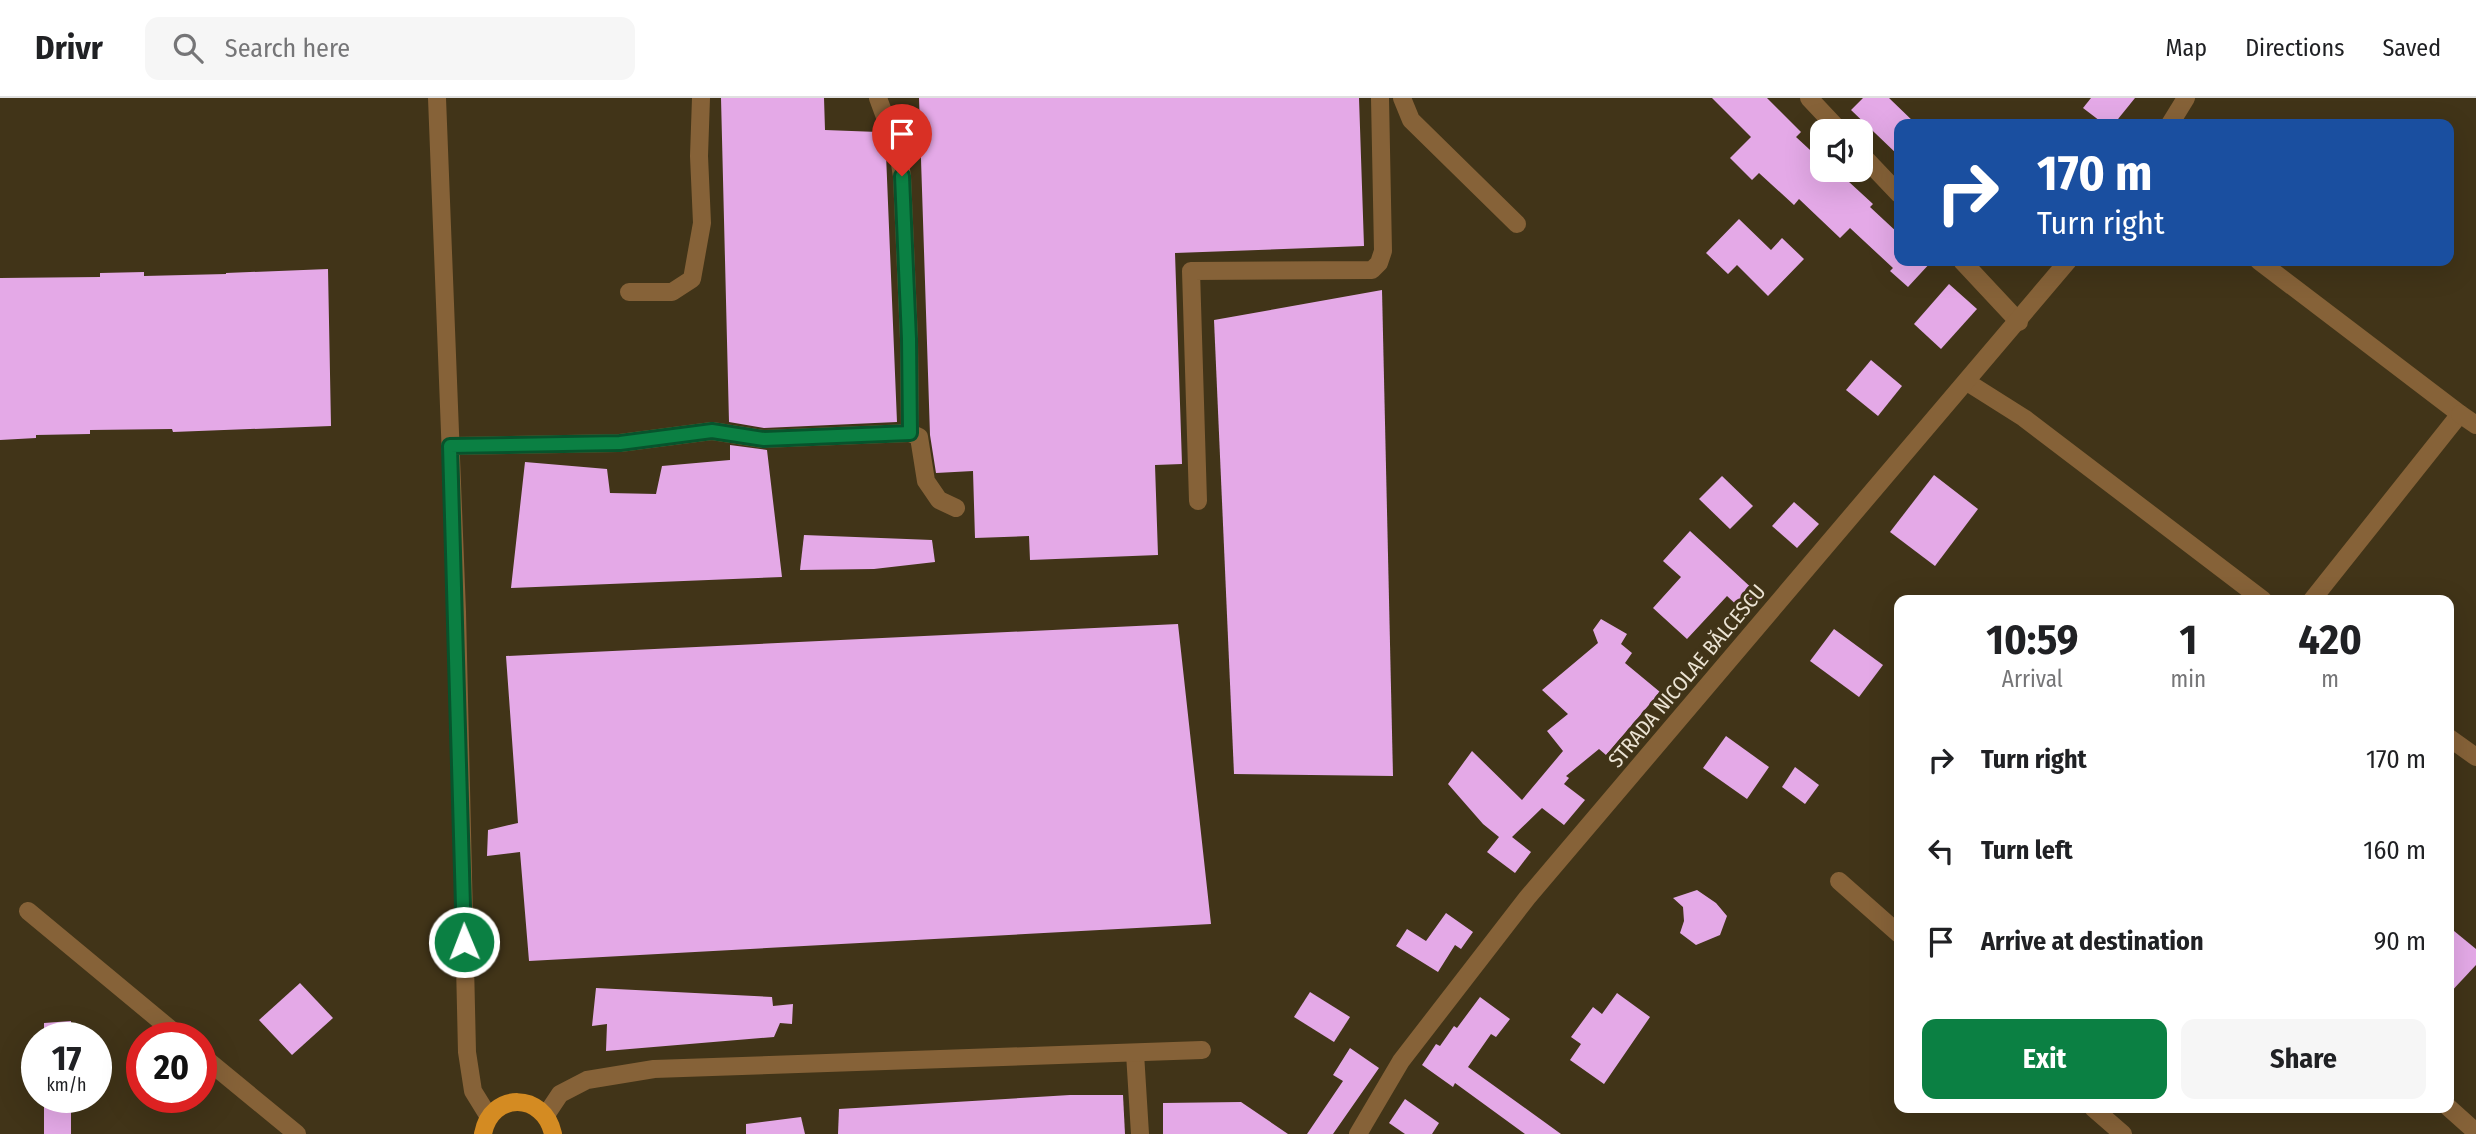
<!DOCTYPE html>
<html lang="en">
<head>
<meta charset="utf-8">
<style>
	body { margin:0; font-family:"Fira Sans Condensed",sans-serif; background:#f6f6f6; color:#202124; height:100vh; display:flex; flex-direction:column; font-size:26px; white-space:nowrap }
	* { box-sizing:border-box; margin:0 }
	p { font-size:23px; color:#757577 }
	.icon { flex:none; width:38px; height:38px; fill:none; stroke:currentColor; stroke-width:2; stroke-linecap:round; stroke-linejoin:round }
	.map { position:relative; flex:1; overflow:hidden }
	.drawer { position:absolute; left:1894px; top:497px; width:560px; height:518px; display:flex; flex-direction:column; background:#fff; border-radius:14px; box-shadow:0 7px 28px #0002 }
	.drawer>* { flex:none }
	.guide { position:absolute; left:1894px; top:21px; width:560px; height:147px; border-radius:14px; box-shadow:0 7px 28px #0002; background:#1a4fa0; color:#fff; overflow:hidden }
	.tools { position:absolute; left:1810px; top:21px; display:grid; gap:14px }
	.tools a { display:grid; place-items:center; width:63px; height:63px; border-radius:14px; background:#fff; box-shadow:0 7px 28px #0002; font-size:35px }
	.speed { position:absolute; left:21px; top:924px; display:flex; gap:14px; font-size:35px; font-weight:700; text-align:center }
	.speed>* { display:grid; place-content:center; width:91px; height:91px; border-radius:50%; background:#fff; box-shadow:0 7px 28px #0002; line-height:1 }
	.speed small { font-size:18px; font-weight:400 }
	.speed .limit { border:10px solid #d22; background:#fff; color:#111 }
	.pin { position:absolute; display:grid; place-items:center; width:60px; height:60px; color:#fff; margin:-72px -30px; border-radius:50% 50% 50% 0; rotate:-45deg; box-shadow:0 0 7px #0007 }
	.pin .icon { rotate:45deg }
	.me { position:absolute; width:77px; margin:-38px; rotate:359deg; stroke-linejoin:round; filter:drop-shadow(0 0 5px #0008) }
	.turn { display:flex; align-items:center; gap:24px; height:147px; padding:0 28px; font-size:32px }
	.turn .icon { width:91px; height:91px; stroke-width:2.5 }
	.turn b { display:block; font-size:49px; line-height:60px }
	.eta { display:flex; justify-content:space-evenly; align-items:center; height:119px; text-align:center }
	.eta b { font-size:42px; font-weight:700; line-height:49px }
	.cta { display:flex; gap:14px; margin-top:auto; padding:14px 28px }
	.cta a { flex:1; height:80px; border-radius:14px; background:#0b8043; color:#fff; font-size:28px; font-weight:700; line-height:80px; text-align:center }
	.cta a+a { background:#f6f6f6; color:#202124 }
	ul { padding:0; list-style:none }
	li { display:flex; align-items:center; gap:21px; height:91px; padding:0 28px }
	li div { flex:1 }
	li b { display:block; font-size:26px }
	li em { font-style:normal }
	header { display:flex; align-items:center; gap:42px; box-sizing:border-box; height:98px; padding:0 35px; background:#fff; border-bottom:2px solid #e0e0e0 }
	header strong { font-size:33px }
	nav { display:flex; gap:38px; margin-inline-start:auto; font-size:24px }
	.search { width:490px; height:63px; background:#f6f6f6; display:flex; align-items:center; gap:18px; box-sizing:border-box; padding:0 24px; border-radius:14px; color:#757577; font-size:26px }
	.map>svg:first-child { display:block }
	.building { fill:#e4a9e7 }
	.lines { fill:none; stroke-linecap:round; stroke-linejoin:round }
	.minor { stroke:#866238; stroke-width:18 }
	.major { stroke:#d48b22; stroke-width:18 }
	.route-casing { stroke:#07532c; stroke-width:18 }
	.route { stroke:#0b8043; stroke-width:12 }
	.labels { text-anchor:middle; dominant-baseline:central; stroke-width:7; stroke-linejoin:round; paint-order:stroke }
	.street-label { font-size:21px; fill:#ebe3d3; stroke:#413418 }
</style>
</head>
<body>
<header>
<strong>Drivr</strong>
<div class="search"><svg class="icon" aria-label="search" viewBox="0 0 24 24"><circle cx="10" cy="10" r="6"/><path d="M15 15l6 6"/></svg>Search here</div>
<nav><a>Map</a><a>Directions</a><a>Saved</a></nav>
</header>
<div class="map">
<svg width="2476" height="1036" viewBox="0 0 2476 1036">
	<rect width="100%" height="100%" fill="#413418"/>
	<g class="building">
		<polygon points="721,0 824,0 825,32 878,34 886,56 897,324 764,330 729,324"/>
		<polygon points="919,0 1359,0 1364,148 1175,155 1182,366 1155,367 1158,457 1030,462 1029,438 975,440 973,373 936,375 930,337"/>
		<polygon points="1712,0 1767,0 1801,34 1796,39 1822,63 1822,72 1836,72 1873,106 1870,109 1899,136 1899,164 1932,163 1908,189 1890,173 1893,170 1850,130 1840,140 1799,101 1794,107 1759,75 1752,82 1730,60 1751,39"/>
		<polygon points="1863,0 1889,0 1916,26 1899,26 1899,58 1851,12"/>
		<polygon points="2091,0 2135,0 2114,26 2104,26 2083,10"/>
		<polygon points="1739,121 1771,152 1782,140 1804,161 1768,198 1737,167 1728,176 1706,155"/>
		<polygon points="328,171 331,328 173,334 172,331 90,332 90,336 36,337 36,340 0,342 0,180 100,179 100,175 144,174 144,178 226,176 226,175"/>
		<polygon points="1949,186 1977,211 1941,251 1914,226"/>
		<polygon points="1382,192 1393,678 1234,676 1214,222"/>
		<polygon points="1871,262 1902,288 1878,318 1846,292"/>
		<polygon points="730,347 767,352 782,479 511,490 525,364 607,371 610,395 656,396 662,368 730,362"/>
		<polygon points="1934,377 1978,411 1935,468 1890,434"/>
		<polygon points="1722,378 1753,408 1730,431 1699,401"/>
		<polygon points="1794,404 1819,426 1797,450 1772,428"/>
		<polygon points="1690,433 1757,495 1742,512 1727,498 1687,541 1653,510 1681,479 1663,463"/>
		<polygon points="804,437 932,442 935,464 874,471 800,472"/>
		<polygon points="1601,521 1627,536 1621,546 1632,555 1625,565 1660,594 1606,657 1599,651 1566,678 1569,680 1564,686 1585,702 1564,727 1542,710 1512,739 1531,754 1515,775 1487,754 1499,739 1483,726 1448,686 1472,653 1522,702 1563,653 1547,633 1568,616 1542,592 1598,545 1593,532"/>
		<polygon points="1178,526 1211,826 529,863 520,754 487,758 488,732 518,725 506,558"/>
		<polygon points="1834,531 1883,567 1859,599 1810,563"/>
		<polygon points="1726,638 1769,669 1747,701 1703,670"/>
		<polygon points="1795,669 1819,687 1805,706 1782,689"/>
		<polygon points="1697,792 1716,805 1727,818 1720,837 1696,847 1680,835 1684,823 1683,809 1673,800"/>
		<polygon points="1446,815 1473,834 1461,851 1455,847 1438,874 1396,848 1407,831 1426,843"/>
		<polygon points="2448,828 2476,851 2476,867 2448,897"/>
		<polygon points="300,885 333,920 292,957 259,922"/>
		<polygon points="596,890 772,899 773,908 793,906 792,926 780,925 774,939 606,953 607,926 592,928"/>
		<polygon points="1310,894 1350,919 1334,944 1294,919"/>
		<polygon points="1617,895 1650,919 1604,986 1570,962 1581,946 1571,939 1593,909 1602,916"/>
		<polygon points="1480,899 1510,921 1496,939 1491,936 1468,969 1561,1036 1525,1036 1455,985 1453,989 1422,967 1436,946 1440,948 1454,928 1457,930"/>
		<polygon points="71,923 71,940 44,940 44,925"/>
		<polygon points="1350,950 1379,970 1333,1036 1307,1036 1343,983 1333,977"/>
		<polygon points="1070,997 1123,997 1125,1036 838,1036 839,1011"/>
		<rect x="44" y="999" width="27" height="37"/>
		<polygon points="1405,1001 1439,1025 1432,1036 1405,1036 1389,1025"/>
		<polygon points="1241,1004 1288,1036 1163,1036 1163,1005"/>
		<polygon points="801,1019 805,1036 746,1036 746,1026"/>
	</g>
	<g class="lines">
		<g class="minor">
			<polyline points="437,0 457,514 467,954 473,993 489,1019"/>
			<polyline points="878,0 898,54 902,78 909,241 910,335 919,339 926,383 939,402 956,410"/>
			<polyline points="1402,0 1411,22 1517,126"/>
			<polyline points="1809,0 1840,33"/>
			<polyline points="2170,26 2186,0"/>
			<polyline points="1860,55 1899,96"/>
			<polyline points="1962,163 2019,224"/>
			<polyline points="2259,163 2460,316 2312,502"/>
			<polyline points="629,194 672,194 692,181 702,125 699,58 701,0"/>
			<polyline points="1967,284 2024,320 2263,502"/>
			<polyline points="2460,316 2476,327"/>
			<polyline points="450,348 620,345 712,333 763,341 910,335"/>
			<polyline points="1198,403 1191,173 1372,172 1379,165 1383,153 1380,0"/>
			<polyline points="2448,639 2476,659"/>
			<polyline points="1839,783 1899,836"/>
			<polyline points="28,813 181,940"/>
			<polyline points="1135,955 1140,1036"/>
			<polyline points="201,957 297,1036"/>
			<polyline points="2448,1009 2476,1034"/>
			<polyline points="2093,1010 2123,1036"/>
			<polyline points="546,1017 560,996 587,982 654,971 1202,952"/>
			<polyline points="1358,1036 1401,963 1527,800 2068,163"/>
		</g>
		<path class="major" d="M 483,1036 C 491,993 544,994 553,1036"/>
	</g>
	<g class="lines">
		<defs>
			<polyline id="route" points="464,844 450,348 620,345 712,333 764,341 910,335 909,241 902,78"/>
		</defs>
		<use href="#route" class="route-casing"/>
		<use href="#route" class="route"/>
	</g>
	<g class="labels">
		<g class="street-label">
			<text transform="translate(1687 578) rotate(-50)">STRADA NICOLAE BĂLCESCU</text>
		</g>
	</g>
</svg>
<div class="tools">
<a><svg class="icon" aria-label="sound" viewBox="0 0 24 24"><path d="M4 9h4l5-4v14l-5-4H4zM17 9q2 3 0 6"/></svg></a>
</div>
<div class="speed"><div>17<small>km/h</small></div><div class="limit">20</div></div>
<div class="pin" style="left:902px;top:78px;background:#d93025"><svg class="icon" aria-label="arrive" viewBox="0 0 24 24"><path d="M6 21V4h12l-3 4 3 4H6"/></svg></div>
<svg class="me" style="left:464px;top:844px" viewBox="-20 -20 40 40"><circle r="17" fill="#0b8043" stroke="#fff" stroke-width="3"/><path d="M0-11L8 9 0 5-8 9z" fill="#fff"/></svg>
<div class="guide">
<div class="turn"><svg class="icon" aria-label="right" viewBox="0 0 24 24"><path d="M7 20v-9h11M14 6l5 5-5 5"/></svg><div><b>170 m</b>Turn right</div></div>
</div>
<section class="drawer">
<div class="eta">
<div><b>10:59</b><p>Arrival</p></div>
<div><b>1</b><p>min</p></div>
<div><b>420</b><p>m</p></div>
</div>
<ul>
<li><svg class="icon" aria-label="right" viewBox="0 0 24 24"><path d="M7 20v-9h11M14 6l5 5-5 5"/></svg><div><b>Turn right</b></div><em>170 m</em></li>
<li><svg class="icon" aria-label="left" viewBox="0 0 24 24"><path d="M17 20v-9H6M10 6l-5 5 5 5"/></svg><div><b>Turn left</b></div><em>160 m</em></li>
<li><svg class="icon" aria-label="arrive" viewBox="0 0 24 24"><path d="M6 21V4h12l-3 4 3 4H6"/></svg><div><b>Arrive at destination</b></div><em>90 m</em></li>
</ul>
<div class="cta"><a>Exit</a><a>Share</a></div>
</section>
</div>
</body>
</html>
